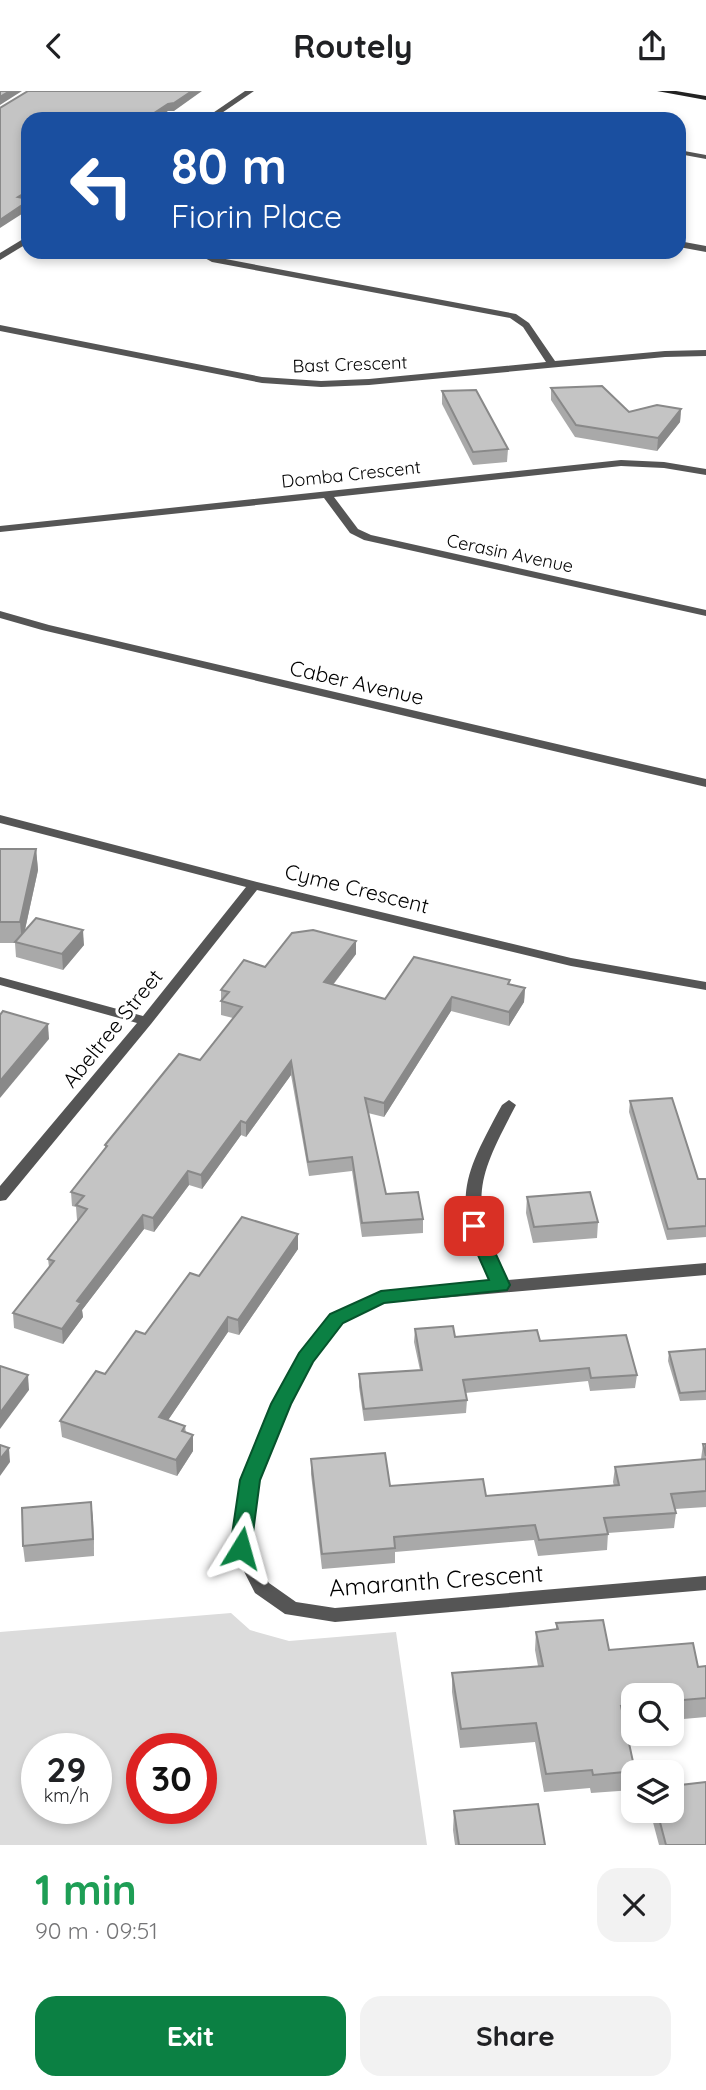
<!DOCTYPE html>
<html lang="en">
<head>
<meta charset="utf-8">
<style>
	body { margin:0; font-family:Quicksand,sans-serif; background:#f2f2f2; color:#202124; height:100vh; display:flex; flex-direction:column; font-size:26px; white-space:nowrap }
	* { box-sizing:border-box; margin:0 }
	p { font-size:23px; color:#757577 }
	.icon { flex:none; width:38px; height:38px; fill:none; stroke:currentColor; stroke-width:2; stroke-linecap:round; stroke-linejoin:round }
	.map { position:relative; height:1754px; overflow:hidden }
	.panel { display:flex; flex-direction:column; background:#fff; flex:1 }
	.panel>* { flex:none }
	.top-card { position:absolute; left:21px; top:21px; width:665px; height:147px; border-radius:21px; box-shadow:0 4px 10px #0003; background:#1a4fa0; color:#fff; overflow:hidden }
	.fabs { position:absolute; left:621px; top:1592px; display:grid; gap:14px }
	.fabs a { display:grid; place-items:center; width:63px; height:63px; border-radius:14px; background:#fff; box-shadow:0 4px 10px #0003; font-size:35px }
	.speed { position:absolute; left:21px; top:1642px; display:flex; gap:14px; font-size:35px; font-weight:700; text-align:center }
	.speed>* { display:grid; place-content:center; width:91px; height:91px; border-radius:50%; background:#fff; box-shadow:0 4px 10px #0003; line-height:1 }
	.speed small { font-size:18px; font-weight:400 }
	.speed .limit { border:10px solid #d22; background:#fff; color:#111 }
	.pin { position:absolute; display:grid; place-items:center; width:60px; height:60px; color:#fff; margin:-30px; border-radius:14px; box-shadow:0 4px 10px #0006 }
	.me { position:absolute; width:77px; margin:-38px; rotate:8deg; stroke-linejoin:round; filter:drop-shadow(0 0 5px #0008) }
	.turn { display:flex; align-items:center; gap:24px; height:147px; padding:0 35px; font-size:32px }
	.turn .icon { width:91px; height:91px; stroke-width:2.5 }
	.turn b { display:block; font-size:49px; line-height:60px }
	.round { display:grid; place-items:center; flex:none; width:74px; height:74px; border-radius:21px; background:#f2f2f2 }
	.headline { display:flex; align-items:center; justify-content:space-between; height:119px; padding:0 35px }
	h1 { font-size:42px; font-weight:800; line-height:52px; color:#1e9e55 }
	.button { display:flex; gap:14px; margin-top:auto; padding:14px 35px }
	.button a { flex:1; height:80px; border-radius:21px; background:#0b8043; color:#fff; font-size:28px; font-weight:800; line-height:80px; text-align:center }
	.button a+a { background:#f2f2f2; color:#202124 }
	header { display:flex; justify-content:space-between; align-items:center; height:91px; padding:0 35px; background:#fff; font-size:32px; font-weight:800 }
	.map>svg:first-child { display:block }
	.green { fill:#dcdcdc; fill-rule:evenodd }
	.lines { fill:none; stroke-linecap:round; stroke-linejoin:round }
	.street { fill:#555; fill-rule:evenodd }
	.secondary { fill:#222; fill-rule:evenodd }
	.wall { fill:#a9a9a9 }
	.shaded-wall { fill:#898989 }
	.building { fill:#c4c4c4; stroke:#898989; stroke-width:2 }
	.route { fill:#0b8043; stroke:#07532c; stroke-width:2 }
	.labels { text-anchor:middle; dominant-baseline:central; stroke-width:6; stroke-linejoin:round; paint-order:stroke }
	.far-street-label { font-size:18px; fill:#000; stroke:#fff }
	.street-label { font-size:21px; fill:#000; stroke:#fff }
	.near-street-label { font-size:24px; fill:#000; stroke:#fff }
</style>
</head>
<body>
<header><svg class="icon" aria-label="back" viewBox="0 0 24 24"><path d="M15 5l-7 7 7 7"/></svg>Routely<svg class="icon" aria-label="share" viewBox="0 0 24 24"><path d="M12 15V3M7 8l5-5 5 5M5 13v7h14v-7"/></svg></header>
<div class="map">
<svg width="706" height="1754" viewBox="0 0 706 1754">
	<rect width="100%" height="100%" fill="#fff"/>
	<path class="green" d="M 231,1522 L 250,1539 L 289,1550 L 396,1541 L 427,1754 L 0,1754 L 0,1541 ZM 37,1657 L 96,1657 L 96,1717 L 37,1717 ZM 142,1657 L 201,1657 L 201,1717 L 142,1717 Z"/>
	<g class="lines">
		<g class="street">
			<polygon points="245,0 254,0 213,28 204,28"/>
			<polygon points="679,59 706,64 706,68 679,63"/>
			<polygon points="28,145 28,152 0,169 0,162"/>
			<polygon points="679,150 706,155 706,161 679,156"/>
			<polygon points="194,161 205,161 215,166 516,223 529,232 555,270 665,260 706,259 706,265 665,266 369,294 321,296 262,292 0,240 0,234 262,286 321,290 369,288 546,271 523,236 510,227 212,171"/>
			<polygon points="621,369 664,371 706,378 706,384 664,377 621,375 334,406 358,438 371,444 706,519 706,525 364,449 350,442 324,407 0,441 0,435"/>
			<polygon points="0,520 49,534 706,688 706,696 42,539 0,527"/>
			<polygon points="0,724 257,791 571,867 706,891 706,899 571,875 257,799 151,933 6,1109 0,1110 0,1095 137,932 0,894 0,886 143,925 246,796 0,732"/>
			<path d="M 509,1009 L 516,1014 C 476,1090 468,1109 507,1189 L 706,1172 L 706,1184 L 384,1212 L 342,1231 L 312,1270 L 290,1313 L 259,1389 L 250,1457 L 269,1492 L 296,1511 L 335,1517 L 706,1485 L 706,1499 L 335,1531 L 285,1523 L 255,1502 L 232,1457 L 241,1389 L 272,1313 L 299,1263 L 330,1223 L 381,1200 L 491,1191 C 452,1110 460,1091 502,1014 Z"/>
		</g>
		<polygon class="secondary" points="657,0 676,0 706,5 706,9"/>
	</g>
	<g class="wall">
		<polygon points="551,297 629,321 681,318 680,331 657,360 575,346 551,309"/>
		<polygon points="442,300 508,358 507,371 473,374 442,313"/>
		<polygon points="0,758 36,758 38,779 25,839 84,854 63,879 16,866 15,852 0,852"/>
		<polygon points="356,850 356,863 333,894 385,908 510,893 525,897 524,911 509,935 451,920 384,1026 368,1022 386,1103 423,1128 423,1142 362,1146 352,1080 309,1085 291,984 246,1046 241,1044 202,1098 189,1094 154,1141 144,1138 82,1219 83,1226 63,1253 14,1237 13,1222 49,1176 48,1168 79,1129 77,1129 76,1116 72,1115 71,1101 105,1058 105,1054 200,969 233,927 221,924 221,899 265,876"/>
		<polygon points="630,1010 698,1088 706,1088 706,1146 667,1149 629,1021"/>
		<polygon points="527,1106 598,1131 597,1147 533,1152 526,1122"/>
		<polygon points="298,1143 298,1158 239,1244 228,1241 168,1329 185,1335 186,1342 193,1360 177,1385 62,1346 60,1330 105,1283 145,1243 199,1185"/>
		<polygon points="415,1238 455,1246 540,1250 637,1284 635,1297 590,1300 588,1290 465,1302 467,1309 466,1322 364,1330 359,1296 359,1283 420,1279 414,1251"/>
		<polygon points="706,1258 706,1309 680,1310 668,1270 669,1261"/>
		<polygon points="703,1353 706,1353 706,1416 675,1418 676,1422 674,1437 608,1442 607,1459 538,1465 534,1449 395,1461 395,1472 322,1478 311,1383 311,1368 390,1395 486,1405 614,1395 613,1391 615,1376 701,1368"/>
		<polygon points="93,1427 94,1465 25,1471 23,1455"/>
		<polygon points="556,1532 609,1559 698,1576 706,1575 706,1626 672,1629 672,1605 634,1605 634,1632 625,1633 635,1680 635,1682 634,1682 633,1699 591,1702 590,1697 544,1701 535,1651 460,1657 452,1601 452,1582 538,1575 535,1559 536,1541 556,1539"/>
		<polygon points="454,1720 545,1754 455,1754 453,1739"/>
		<polygon points="650,1720 672,1720 706,1754 659,1754"/>
	</g>
	<g class="shaded-wall">
		<polygon points="10,0 22,0 0,14 0,6"/>
		<polygon points="192,0 202,0 174,20 168,20 157,28 145,28 168,13"/>
		<polygon points="28,100 28,108 18,106"/>
		<polygon points="28,110 28,119 0,137 0,129"/>
		<polygon points="681,318 680,331 657,360 658,347"/>
		<polygon points="36,758 38,779 22,852 20,831"/>
		<polygon points="83,839 84,854 63,879 62,863"/>
		<polygon points="356,850 356,863 324,905 324,891"/>
		<polygon points="525,897 524,911 509,935 509,921"/>
		<polygon points="452,906 451,920 384,1026 384,1012"/>
		<polygon points="48,933 49,948 0,1007 0,990"/>
		<polygon points="291,970 291,984 246,1046 246,1032"/>
		<polygon points="241,1030 241,1044 202,1098 201,1084"/>
		<polygon points="188,1080 189,1094 154,1141 153,1127"/>
		<polygon points="143,1124 144,1138 82,1219 83,1226 63,1253 62,1238 77,1210"/>
		<polygon points="298,1143 298,1158 239,1244 238,1229"/>
		<polygon points="228,1226 228,1241 160,1341 159,1326"/>
		<polygon points="28,1284 29,1299 0,1338 0,1322"/>
		<polygon points="193,1344 193,1360 177,1385 176,1369"/>
		<polygon points="9,1357 10,1371 0,1385 0,1368"/>
		<polygon points="91,1411 93,1427 94,1465 93,1448"/>
	</g>
	<g class="building">
		<polygon points="0,0 10,0 0,6"/>
		<polygon points="28,0 192,0 174,12 168,13 145,28 28,28 28,100 18,106 28,108 28,110 0,129 0,17"/>
		<polygon points="602,295 629,321 657,314 681,318 658,347 576,334 551,297"/>
		<polygon points="476,299 508,358 473,361 442,300"/>
		<polygon points="0,758 36,758 20,831 0,831"/>
		<polygon points="36,827 83,839 62,863 15,851"/>
		<polygon points="313,839 356,850 324,891 385,908 414,866 510,889 508,893 525,897 509,921 452,906 384,1012 365,1007 386,1103 418,1101 423,1128 362,1132 352,1066 308,1071 291,970 246,1032 241,1030 201,1084 188,1080 153,1127 143,1124 77,1210 81,1212 62,1238 13,1222 54,1170 48,1168 87,1118 76,1114 84,1105 71,1101 107,1055 105,1054 179,963 200,969 242,916 221,910 229,901 221,899 244,869 265,876 292,842"/>
		<polygon points="3,920 48,933 0,990 0,924"/>
		<polygon points="672,1007 698,1088 706,1088 706,1135 668,1138 630,1010"/>
		<polygon points="590,1101 598,1131 534,1136 527,1106"/>
		<polygon points="242,1126 298,1143 238,1229 228,1226 159,1326 185,1335 182,1340 193,1344 176,1369 60,1330 96,1280 105,1283 136,1240 145,1243 190,1182 199,1185"/>
		<polygon points="453,1235 455,1246 537,1239 540,1250 626,1244 637,1284 591,1287 589,1277 463,1289 467,1309 364,1318 359,1283 422,1279 415,1238"/>
		<polygon points="706,1258 706,1300 680,1302 669,1261"/>
		<polygon points="0,1275 28,1284 0,1322"/>
		<polygon points="703,1353 706,1353 706,1365"/>
		<polygon points="0,1354 9,1357 0,1368"/>
		<polygon points="385,1362 390,1395 483,1388 486,1405 619,1394 615,1376 706,1368 706,1400 671,1403 676,1422 604,1427 608,1443 539,1449 535,1434 394,1446 395,1457 322,1463 311,1368"/>
		<polygon points="91,1411 93,1448 23,1455 22,1417"/>
		<polygon points="603,1529 609,1559 693,1552 698,1576 706,1575 706,1607 672,1610 672,1605 634,1605 634,1614 621,1615 635,1680 593,1684 592,1679 546,1683 536,1632 461,1638 452,1582 543,1575 536,1541 558,1538 556,1532"/>
		<polygon points="706,1691 706,1754 666,1754 657,1720 672,1720 672,1695"/>
		<polygon points="538,1713 545,1754 459,1754 454,1720"/>
	</g>
	<polygon class="route" points="474,1129 480,1131 483,1135 510,1194 507,1199 384,1212 343,1232 313,1271 291,1313 260,1389 251,1457 248,1463 241,1465 233,1463 230,1457 240,1389 271,1313 299,1262 330,1223 381,1200 489,1189 465,1135 468,1131"/>
	<g class="labels">
		<g class="far-street-label">
			<text transform="translate(350 273) rotate(-2)">Bast Crescent</text>
			<text transform="translate(351 383) rotate(-6)">Domba Crescent</text>
			<text transform="translate(510 462) rotate(12)">Cerasin Avenue</text>
		</g>
		<g class="street-label">
			<text transform="translate(357 591) rotate(13)">Caber Avenue</text>
			<text transform="translate(357 797) rotate(14)">Cyme Crescent</text>
			<text transform="translate(112 937) rotate(-51)">Abeltree Street</text>
		</g>
		<g class="near-street-label">
			<text transform="translate(436 1489) rotate(-4)">Amaranth Crescent</text>
		</g>
	</g>
</svg>
<div class="fabs">
<a><svg class="icon" aria-label="search" viewBox="0 0 24 24"><circle cx="10" cy="10" r="6"/><path d="M15 15l6 6"/></svg></a>
<a><svg class="icon" aria-label="layers" viewBox="0 0 24 24"><path d="M12 4l9 5-9 5-9-5zM3 14l9 5 9-5"/></svg></a>
</div>
<div class="speed"><div>29<small>km/h</small></div><div class="limit">30</div></div>
<div class="pin" style="left:474px;top:1135px;background:#d93025"><svg class="icon" aria-label="arrive" viewBox="0 0 24 24"><path d="M6 21V4h12l-3 4 3 4H6"/></svg></div>
<svg class="me" style="left:241px;top:1457px" viewBox="-20 -20 40 40"><path d="M0-17L14 15 0 8-14 15z" fill="#0b8043" stroke="#fff" stroke-width="4"/></svg>
<div class="top-card">
<div class="turn"><svg class="icon" aria-label="left" viewBox="0 0 24 24"><path d="M17 20v-9H6M10 6l-5 5 5 5"/></svg><div><b>80 m</b>Fiorin Place</div></div>
</div>
</div>
<section class="panel">
<div class="headline"><div><h1>1 min</h1><p>90 m · 09:51</p></div><a class="round"><svg class="icon" aria-label="close" viewBox="0 0 24 24"><path d="M6 6l12 12M18 6L6 18"/></svg></a></div>
<div class="button"><a>Exit</a><a>Share</a></div>
</section>
</body>
</html>
